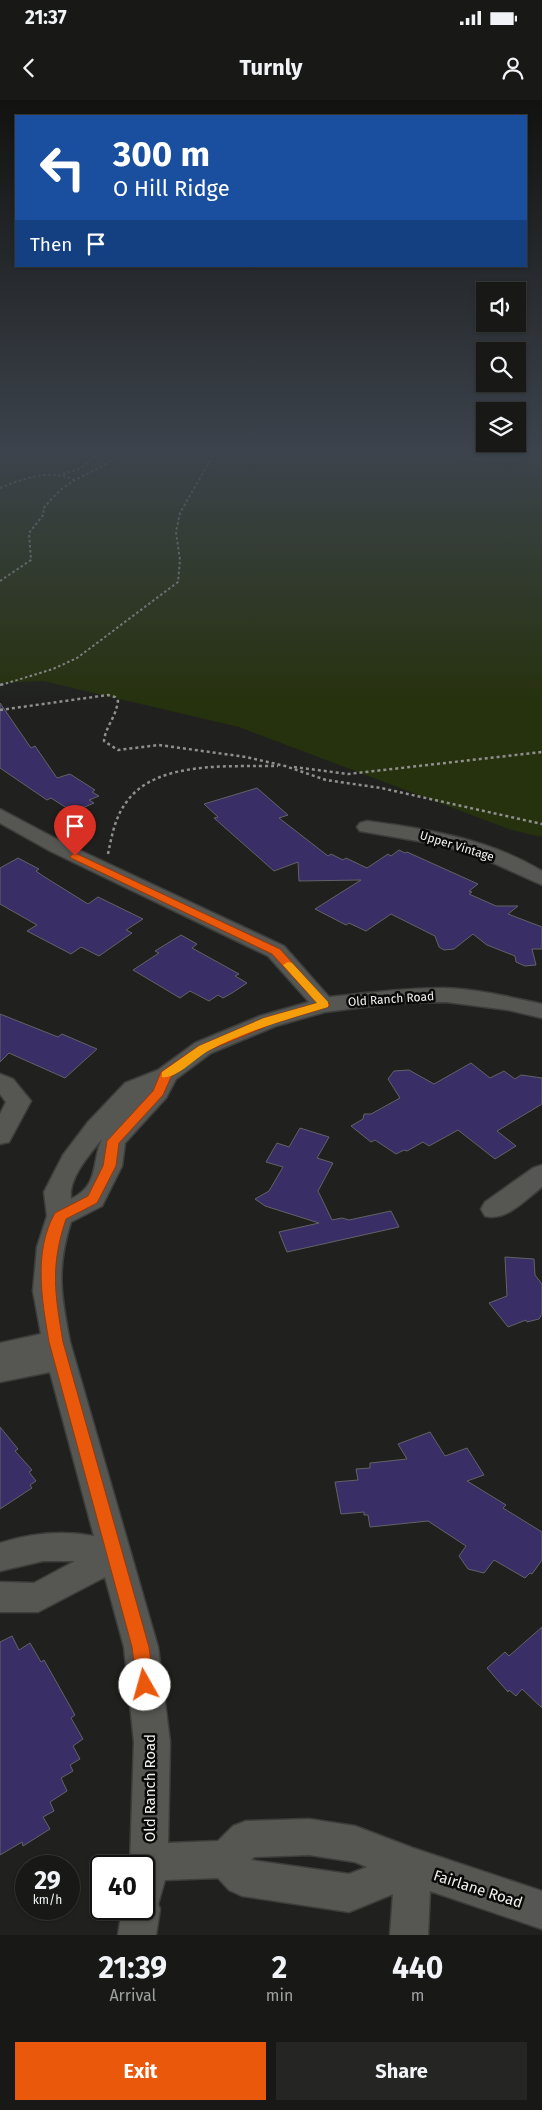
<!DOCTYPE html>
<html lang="en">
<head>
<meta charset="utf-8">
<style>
	body { margin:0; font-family:"Fira Sans",sans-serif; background:#252623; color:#f1f3f6; height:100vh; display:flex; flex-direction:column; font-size:19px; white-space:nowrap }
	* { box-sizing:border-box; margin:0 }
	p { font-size:16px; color:#9fa0a1 }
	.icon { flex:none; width:28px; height:28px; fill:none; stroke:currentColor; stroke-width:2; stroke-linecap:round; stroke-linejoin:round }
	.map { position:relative; height:1835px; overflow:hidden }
	.details { display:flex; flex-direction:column; background:#181916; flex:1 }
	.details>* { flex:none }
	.banner { position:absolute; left:15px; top:15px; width:512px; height:152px; border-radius:0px; box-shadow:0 1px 4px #0004,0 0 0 1px #363835; background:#1a4fa0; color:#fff; overflow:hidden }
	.controls { position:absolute; left:476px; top:182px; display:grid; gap:10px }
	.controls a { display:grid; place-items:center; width:50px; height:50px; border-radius:0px; background:#181916; box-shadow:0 1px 4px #0004,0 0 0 1px #363835; font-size:25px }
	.speed { position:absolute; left:15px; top:1755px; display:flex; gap:10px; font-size:25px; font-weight:700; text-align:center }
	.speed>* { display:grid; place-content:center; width:65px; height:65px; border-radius:50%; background:#181916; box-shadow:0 1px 4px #0004,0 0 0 1px #363835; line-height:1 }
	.speed small { font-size:12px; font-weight:400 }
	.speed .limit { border:2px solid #111; border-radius:8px; background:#fff; color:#111 }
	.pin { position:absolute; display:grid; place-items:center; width:42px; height:42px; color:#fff; margin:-51px -21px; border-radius:50% 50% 50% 0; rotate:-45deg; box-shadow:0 0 5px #0007 }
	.pin .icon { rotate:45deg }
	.me { position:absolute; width:55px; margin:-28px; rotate:353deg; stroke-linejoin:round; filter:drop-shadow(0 0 4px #0008) }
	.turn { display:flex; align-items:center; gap:18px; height:105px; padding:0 15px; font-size:22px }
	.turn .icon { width:65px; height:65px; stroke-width:2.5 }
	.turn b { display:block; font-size:35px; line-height:42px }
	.then { display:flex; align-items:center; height:48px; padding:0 15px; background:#0003; gap:10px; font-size:19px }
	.eta { display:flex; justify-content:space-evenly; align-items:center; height:85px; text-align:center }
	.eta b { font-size:30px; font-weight:700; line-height:35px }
	.cta { display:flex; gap:10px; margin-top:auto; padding:10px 15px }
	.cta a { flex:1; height:58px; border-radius:0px; background:#ea580c; color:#fff; font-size:20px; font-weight:700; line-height:58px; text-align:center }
	.cta a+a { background:#252623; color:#f1f3f6 }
	.status { display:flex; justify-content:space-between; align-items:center; height:35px; padding:0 25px; background:#181916; direction:ltr }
	.status svg { height:14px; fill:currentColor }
	header { display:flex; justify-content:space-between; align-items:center; height:65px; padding:0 15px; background:#181916; font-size:22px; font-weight:700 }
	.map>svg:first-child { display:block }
	.green { fill:#26310d }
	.building { fill:#392f66; stroke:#626266 }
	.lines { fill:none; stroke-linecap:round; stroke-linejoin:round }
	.minor-casing { stroke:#3d3e3b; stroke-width:3 }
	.path-far1 { stroke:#8f908d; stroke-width:2; stroke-dasharray:2.5 2.5; stroke-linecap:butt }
	.path { stroke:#8f908d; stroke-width:2.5; stroke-dasharray:3 3; stroke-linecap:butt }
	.minor { fill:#565753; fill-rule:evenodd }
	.route { fill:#ea580c; stroke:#983908 }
	.slow { fill:#f59e0b }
	.labels { text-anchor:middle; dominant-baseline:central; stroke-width:5; stroke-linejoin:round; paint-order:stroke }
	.street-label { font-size:12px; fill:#f1f2ef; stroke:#0a0b09 }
	.near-street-label { font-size:15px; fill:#f1f2ef; stroke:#0a0b09 }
</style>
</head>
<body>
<div class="status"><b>21:37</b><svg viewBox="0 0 49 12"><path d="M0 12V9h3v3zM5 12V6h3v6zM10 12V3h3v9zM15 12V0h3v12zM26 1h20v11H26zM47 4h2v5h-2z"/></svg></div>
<header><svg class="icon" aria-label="back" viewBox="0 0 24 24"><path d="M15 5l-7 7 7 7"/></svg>Turnly<svg class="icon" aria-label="person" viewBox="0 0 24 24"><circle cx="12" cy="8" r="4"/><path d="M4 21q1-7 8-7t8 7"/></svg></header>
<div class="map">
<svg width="542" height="1835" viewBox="0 0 542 1835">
	<rect width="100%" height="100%" fill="#20211e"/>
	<polygon class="green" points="0,350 542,350 542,737 511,730 239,627 43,581 0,583"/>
	<g class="building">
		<polygon points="0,603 31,648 35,646 57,678 70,674 95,690 92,692 99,696 89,700 94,703 73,712 51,698 47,700 0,668"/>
		<polygon points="257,688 288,715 279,718 328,756 331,754 343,760 346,758 367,768 388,754 391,756 399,750 405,753 407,752 478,784 469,791 472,792 469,794 496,806 518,806 508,814 542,827 542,849 532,849 536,865 525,866 516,862 515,856 487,845 473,834 454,849 444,850 439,847 435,836 391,814 366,831 349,823 346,825 315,809 361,780 299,781 298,762 274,771 214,718 218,717 204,704"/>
		<polygon points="18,758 39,769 36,771 43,776 88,804 98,797 143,819 126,830 132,833 99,856 81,847 71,854 27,831 37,825 0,804 0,768"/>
		<polygon points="181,835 197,844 192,848 239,874 235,876 247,883 232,893 223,898 218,895 209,901 190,891 180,898 133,870 159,853 155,851"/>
		<polygon points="0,914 58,937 62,934 97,949 65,978 9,953 0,962"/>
		<polygon points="471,963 490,978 504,971 515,979 521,975 542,978 542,1004 497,1031 516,1046 495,1059 458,1030 429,1046 423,1042 407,1051 404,1050 396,1054 375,1040 371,1042 351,1026 363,1019 364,1014 371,1014 400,998 388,979 394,971 409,970 434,984"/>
		<polygon points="300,1028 329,1037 317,1058 333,1063 318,1091 332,1120 342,1118 349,1120 391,1111 399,1127 287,1152 279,1132 319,1123 265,1106 255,1099 269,1091 283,1067 266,1062 277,1043 289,1047"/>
		<polygon points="505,1157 534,1159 535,1175 542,1184 542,1214 539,1219 527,1222 526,1220 508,1227 489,1203 507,1196"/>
		<polygon points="0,1327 18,1349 15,1351 32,1370 29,1372 36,1381 30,1385 32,1388 0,1409"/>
		<polygon points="430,1332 445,1356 467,1348 484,1375 467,1381 506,1405 503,1408 542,1432 542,1460 532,1474 530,1473 525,1478 494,1460 484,1473 468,1469 459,1456 466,1446 428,1421 370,1427 368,1415 364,1415 364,1412 341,1414 335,1382 358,1380 356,1369 370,1368 370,1363 407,1359 398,1344"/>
		<polygon points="542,1527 542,1608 522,1589 516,1596 509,1590 508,1592 487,1568 505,1552 509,1556"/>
		<polygon points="12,1536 19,1550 30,1543 41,1562 44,1560 75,1615 71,1618 83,1639 73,1646 80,1659 70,1665 73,1671 61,1678 67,1691 50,1702 54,1711 43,1717 50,1729 23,1746 22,1742 0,1755 0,1542"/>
	</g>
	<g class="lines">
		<defs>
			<g id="minor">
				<path d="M 0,709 L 64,743 L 284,846 L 329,897 C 368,893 405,888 444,888 C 476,889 510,897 542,904 L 542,918 L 508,910 L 446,902 L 397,903 L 325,912 L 276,926 L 211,953 L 176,979 L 166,998 L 125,1043 L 122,1066 L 102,1106 L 71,1122 C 56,1169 61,1195 70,1242 L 158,1547 L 170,1642 L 168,1743 L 218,1741 L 233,1726 L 246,1721 L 309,1719 L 355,1726 L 413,1748 L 542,1791 L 542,1829 L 430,1791 L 428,1835 L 390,1835 L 393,1794 L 349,1812 L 242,1796 L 229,1790 L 218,1778 L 165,1780 L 158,1804 L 160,1809 L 156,1835 L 118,1835 L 122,1809 L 144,1809 L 144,1766 L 130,1766 L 134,1642 L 124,1547 L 105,1477 L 38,1512 L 0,1512 L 0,1482 L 34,1483 L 75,1461 L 43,1461 L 0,1471 L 0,1443 C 32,1433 61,1430 94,1436 L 50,1272 L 0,1282 L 0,1243 L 41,1234 L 33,1191 L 37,1147 L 47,1116 L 44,1092 L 63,1055 L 88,1022 L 125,983 L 158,970 L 195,943 L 260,916 L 309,902 L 268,856 L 50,751 L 0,723 ZM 102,1039 C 91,1062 100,1085 71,1099 C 68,1078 90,1054 102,1039 ZM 309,1755 L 355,1762 L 367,1767 L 349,1774 L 251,1760 L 254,1757 Z"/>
				<path d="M 367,721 C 427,729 489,739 542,771 L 542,785 L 473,754 L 435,744 L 360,731 L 357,727 L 360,723 Z"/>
				<polygon points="0,974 13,979 31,1001 9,1042 0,1044 0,1014 6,1002 0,994"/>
				<path d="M 542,1065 L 542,1087 C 526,1099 506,1122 485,1116 L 481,1109 L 485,1102 L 533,1068 Z"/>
			</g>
		</defs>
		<use href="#minor" class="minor-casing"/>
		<g class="path-far1">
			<polyline points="390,350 448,353 485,361"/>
			<polyline points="63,374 79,369 105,350"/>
			<path d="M 0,388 C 23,379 50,368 74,380"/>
			<path d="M 0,481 L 31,460 L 29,433 L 44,414 L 43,409 C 51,399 60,389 72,382 C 89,371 109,367 121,350"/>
			<polyline points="1,585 53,569 77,558 178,482 180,460 176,432 180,413 216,350"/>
		</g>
		<g class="path">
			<polyline points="0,585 5,583"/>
			<path d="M 0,610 L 108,595 L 115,597 L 118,601 C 115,620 106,625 104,641 L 118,650 L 159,645 L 246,657 L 285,666 L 326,680 L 381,688 L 542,724"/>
			<polyline points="294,667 348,674 542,652"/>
			<path d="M 108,754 C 112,735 115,716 128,700 C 158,660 233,667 278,666"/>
		</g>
		<use href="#minor" class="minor"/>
	</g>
	<linearGradient id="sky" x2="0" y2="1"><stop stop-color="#121210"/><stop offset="0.58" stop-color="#3c434c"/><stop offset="1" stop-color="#3c434c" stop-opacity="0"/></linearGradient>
	<rect width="542" height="607" fill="url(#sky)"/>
	<path class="route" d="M 75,753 L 280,849 L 330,905 L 328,907 L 272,924 L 207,951 L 171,977 L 163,995 L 119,1043 L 116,1066 L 97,1103 L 66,1119 C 50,1166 55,1195 63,1242 L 149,1547 L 154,1585 L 151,1591 L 145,1593 L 139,1591 L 137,1585 L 132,1547 L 49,1242 C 42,1200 33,1152 55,1113 L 88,1096 L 103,1066 L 107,1041 L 153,991 L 161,972 L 199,946 L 264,918 L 317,903 L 272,854 L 71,758 L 70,756 Z"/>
	<path class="slow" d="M 288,862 L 292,863 L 328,902 L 328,907 C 288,919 245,931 208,951 C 197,957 175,980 162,977 L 162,972 L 199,946 L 264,918 L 317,903 L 283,865 Z"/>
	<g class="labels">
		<g class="street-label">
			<text transform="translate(457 746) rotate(17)">Upper Vintage</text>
			<text transform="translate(391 899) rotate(-4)">Old Ranch Road</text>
		</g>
		<g class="near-street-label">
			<text transform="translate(150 1688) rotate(-90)">Old Ranch Road</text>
			<text transform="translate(478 1789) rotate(18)">Fairlane Road</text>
		</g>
	</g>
</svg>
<div class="controls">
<a><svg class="icon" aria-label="sound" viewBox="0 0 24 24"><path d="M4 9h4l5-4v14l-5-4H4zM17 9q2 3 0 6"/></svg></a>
<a><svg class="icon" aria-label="search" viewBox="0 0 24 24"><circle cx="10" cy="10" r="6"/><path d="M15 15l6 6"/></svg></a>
<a><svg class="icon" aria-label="layers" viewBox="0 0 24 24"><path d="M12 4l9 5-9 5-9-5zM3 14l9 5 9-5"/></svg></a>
</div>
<div class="speed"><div>29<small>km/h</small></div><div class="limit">40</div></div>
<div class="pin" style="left:75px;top:756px;background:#d93025"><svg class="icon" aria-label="arrive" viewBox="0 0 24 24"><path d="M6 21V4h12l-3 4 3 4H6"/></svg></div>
<svg class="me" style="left:145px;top:1585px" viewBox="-20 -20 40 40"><circle r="19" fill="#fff"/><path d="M0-13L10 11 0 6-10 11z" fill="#ea580c"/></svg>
<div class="banner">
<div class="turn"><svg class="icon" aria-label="left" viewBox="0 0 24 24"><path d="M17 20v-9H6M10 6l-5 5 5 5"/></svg><div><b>300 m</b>O Hill Ridge</div></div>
<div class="then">Then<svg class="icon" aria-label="arrive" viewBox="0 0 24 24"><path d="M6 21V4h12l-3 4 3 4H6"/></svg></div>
</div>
</div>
<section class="details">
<div class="eta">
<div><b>21:39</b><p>Arrival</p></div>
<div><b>2</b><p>min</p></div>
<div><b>440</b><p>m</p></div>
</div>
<div class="cta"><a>Exit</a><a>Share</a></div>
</section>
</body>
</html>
